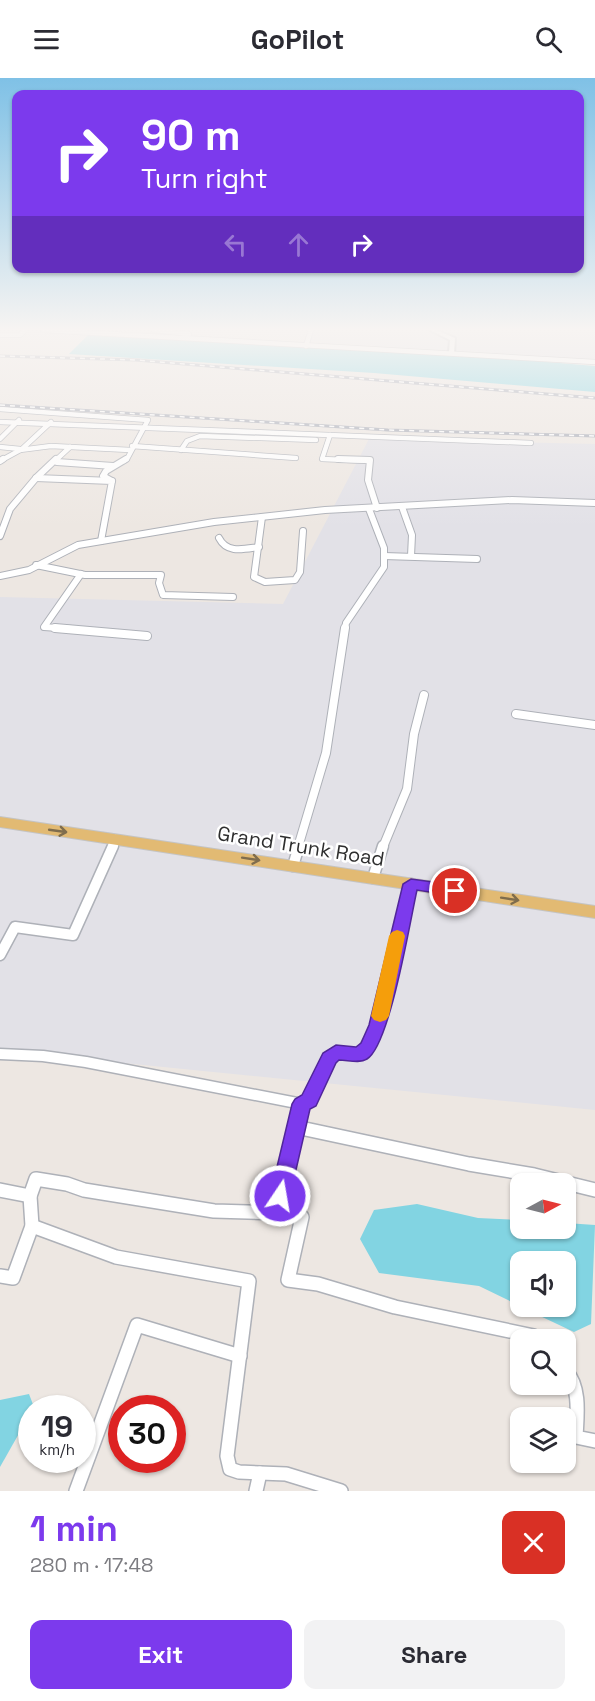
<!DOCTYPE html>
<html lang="en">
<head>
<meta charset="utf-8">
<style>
	body { margin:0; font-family:"Space Grotesk",sans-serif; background:#f2f2f3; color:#2b2b33; height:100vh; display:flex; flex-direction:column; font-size:22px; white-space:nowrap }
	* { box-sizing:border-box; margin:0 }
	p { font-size:20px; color:#7c7c81 }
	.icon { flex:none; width:33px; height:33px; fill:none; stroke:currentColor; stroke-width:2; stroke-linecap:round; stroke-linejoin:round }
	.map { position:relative; height:1413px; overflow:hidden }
	.sheet { display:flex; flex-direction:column; background:#fff; flex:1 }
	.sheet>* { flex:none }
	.hud { position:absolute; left:12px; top:12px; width:572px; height:183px; border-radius:12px; box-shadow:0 2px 4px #0004; background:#7c3aed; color:#fff; overflow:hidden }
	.needle { width:39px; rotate:83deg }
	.controls { position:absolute; left:510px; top:1095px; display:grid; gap:12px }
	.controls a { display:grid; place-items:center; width:66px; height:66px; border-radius:12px; background:#fff; box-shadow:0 2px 4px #0004; font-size:30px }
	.speed { position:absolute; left:18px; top:1317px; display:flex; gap:12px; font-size:30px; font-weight:700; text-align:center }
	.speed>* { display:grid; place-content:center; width:78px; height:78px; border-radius:50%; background:#fff; box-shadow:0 2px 4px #0004; line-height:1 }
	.speed small { font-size:15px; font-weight:400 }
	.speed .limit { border:9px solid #d22; background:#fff; color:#111 }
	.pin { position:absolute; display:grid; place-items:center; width:51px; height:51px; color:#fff; margin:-26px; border:3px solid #fff; border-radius:50%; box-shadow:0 2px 6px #0007 }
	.me { position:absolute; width:66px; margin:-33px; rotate:12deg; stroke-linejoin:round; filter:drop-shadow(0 0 4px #0008) }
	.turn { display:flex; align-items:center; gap:21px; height:126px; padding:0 30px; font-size:27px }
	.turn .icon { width:78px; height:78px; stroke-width:2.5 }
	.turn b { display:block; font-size:42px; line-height:51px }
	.lanes { display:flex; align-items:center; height:57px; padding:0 30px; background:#0003; justify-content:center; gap:30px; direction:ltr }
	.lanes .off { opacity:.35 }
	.round { display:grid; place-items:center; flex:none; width:63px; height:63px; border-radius:12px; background:#f2f2f3 }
	.summary { display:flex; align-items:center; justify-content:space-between; height:102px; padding:0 30px }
	h1 { font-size:36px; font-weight:700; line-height:45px; color:#7c3aed }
	.button { display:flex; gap:12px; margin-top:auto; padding:12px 30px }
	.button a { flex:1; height:69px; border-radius:12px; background:#7c3aed; color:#fff; font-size:24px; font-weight:700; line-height:69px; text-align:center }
	.button a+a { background:#f2f2f3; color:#2b2b33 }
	header { display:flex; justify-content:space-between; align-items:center; height:78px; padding:0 30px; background:#fff; font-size:27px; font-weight:700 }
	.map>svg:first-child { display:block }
	.industrial { fill:#e2e1e7 }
	.water { fill:#82d4e2 }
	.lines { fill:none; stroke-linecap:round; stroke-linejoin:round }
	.minor-far4-casing { stroke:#aeb1b8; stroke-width:6 }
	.minor-far3-casing { stroke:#aeb1b8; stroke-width:8 }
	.minor-far2-casing { stroke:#aeb1b8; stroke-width:10 }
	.minor-far1-casing { stroke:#aeb1b8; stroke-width:13 }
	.minor-casing { stroke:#aeb1b8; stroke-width:16 }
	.tertiary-casing { stroke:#aeb1b8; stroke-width:4 }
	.primary-casing { stroke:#c4c4c4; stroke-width:2 }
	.minor-far4 { stroke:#fff; stroke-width:4.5 }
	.minor-far3 { stroke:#fff; stroke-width:6 }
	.minor-far2 { stroke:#fff; stroke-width:8 }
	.minor-far1 { stroke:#fff; stroke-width:10 }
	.minor { stroke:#fff; stroke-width:13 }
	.tertiary { fill:#fff; fill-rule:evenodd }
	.primary { fill:#e2ba73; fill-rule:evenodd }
	.rail-casing { stroke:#a5a9b5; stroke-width:3 }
	.rail { stroke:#fff; stroke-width:1.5; stroke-dasharray:5; stroke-linecap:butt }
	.oneway { stroke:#7f6d4d }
	.route { fill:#7c3aed; stroke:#51269a; stroke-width:1.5 }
	.slow { fill:#f59e0b }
	.labels { text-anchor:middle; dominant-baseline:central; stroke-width:5; stroke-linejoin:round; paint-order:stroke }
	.street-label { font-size:20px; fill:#2e2e2e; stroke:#fff }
</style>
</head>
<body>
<header><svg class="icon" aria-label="menu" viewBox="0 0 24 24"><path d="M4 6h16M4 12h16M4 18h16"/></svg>GoPilot<svg class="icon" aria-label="search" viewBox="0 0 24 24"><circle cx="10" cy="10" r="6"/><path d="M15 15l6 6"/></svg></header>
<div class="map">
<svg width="595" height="1413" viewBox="0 0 595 1413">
	<rect width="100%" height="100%" fill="#ede7e2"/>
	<g class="industrial">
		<polygon points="312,252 595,252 595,281 310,264"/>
		<polygon points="369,361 595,366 595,1032 3,973 0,970 0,519 283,526"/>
	</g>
	<g class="water">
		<polygon points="93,256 475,278 595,288 595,314 374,295 69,276 88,257"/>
		<polygon points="417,1126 478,1140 520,1142 520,1150 566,1150 566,1145 595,1147 591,1246 574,1254 521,1229 566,1228 566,1184 520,1184 520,1228 479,1208 379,1195 360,1161 374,1132"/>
		<polygon points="29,1316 34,1329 0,1389 0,1322"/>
	</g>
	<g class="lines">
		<defs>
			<g id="minor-far4">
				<polyline points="43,252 595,284"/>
				<polyline points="154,252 189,256"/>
				<polyline points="0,257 20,257 25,252"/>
				<polyline points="306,268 311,252"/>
				<polyline points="0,331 148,342 127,381 124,383"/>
				<polyline points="0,344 531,365"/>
				<polyline points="330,357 322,381 370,383"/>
				<polyline points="0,361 19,342"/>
				<polyline points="132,368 296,380"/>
				<polyline points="0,369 20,371"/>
				<polyline points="20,372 51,368 130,372"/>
				<polyline points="181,372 187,363 200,358 316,362"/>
				<polyline points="0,383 22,371 51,344"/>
				<polyline points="55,383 70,369"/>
			</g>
			<g id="minor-far3">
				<polyline points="338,381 370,382 368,402 377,430"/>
				<polyline points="0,383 3,381"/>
				<polyline points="57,384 113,388"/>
				<polyline points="36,400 112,403 101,463"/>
				<polyline points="112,403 103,398 106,393 126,381"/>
				<polyline points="402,429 412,457 411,478"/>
				<polyline points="262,439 254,499 265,504 295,502 300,494 303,453"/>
				<polyline points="0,458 10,431 36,400 56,381"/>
				<path d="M 219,460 C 227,476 244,471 259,469"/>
				<polyline points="384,478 477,481"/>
				<polyline points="36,487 85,497 161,497 159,505 163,517 233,519"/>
				<polyline points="0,498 29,492 78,467 214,444 325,432 512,422 595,425"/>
				<polyline points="72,551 44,549 81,496"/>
				<polyline points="345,551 346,545 384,489 384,470 369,431"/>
			</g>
			<g id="minor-far2">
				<polyline points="55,550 147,558"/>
				<polyline points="516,636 595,647"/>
				<polyline points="112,769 116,761"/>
				<polyline points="298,769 326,675 345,550"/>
				<polyline points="383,769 407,711 414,656 424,617"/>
			</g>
			<g id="minor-far1">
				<polyline points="293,788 299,768"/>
				<polyline points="373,800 383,768"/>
				<polyline points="0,877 15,849 73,857 113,768"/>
				<path d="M 0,976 L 43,978 L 86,984 L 302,1026 L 309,1023 L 329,980 L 336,974 L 360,976 C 393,932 398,859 411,806"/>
				<polyline points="296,1049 303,1051"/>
				<polyline points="296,1051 302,1026"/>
			</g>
			<g id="minor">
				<polyline points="296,1049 469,1086 534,1097 595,1112"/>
				<polyline points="297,1049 276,1135 302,1139 288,1202 318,1206 395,1229 534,1258 536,1262"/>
				<polyline points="0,1112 30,1118"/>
				<polyline points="32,1148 116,1179 249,1203 227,1378 230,1391 239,1394 286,1396 341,1413"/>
				<polyline points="0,1198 13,1200 32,1148 30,1118 36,1101 67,1106 84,1112 214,1133 276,1135"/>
				<path d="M 566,1293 C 581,1310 577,1338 576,1359 L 595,1363"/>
				<polyline points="76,1413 137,1247 240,1278"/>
				<polyline points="256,1413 260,1395"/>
			</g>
			<polygon id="tertiary" points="430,252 436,252 455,260 454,276 449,275 450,262"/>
			<polygon id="primary" points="0,739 595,828 595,840 0,749"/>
		</defs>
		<use href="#minor-far4" class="minor-far4-casing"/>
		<use href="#minor-far3" class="minor-far3-casing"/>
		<use href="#minor-far2" class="minor-far2-casing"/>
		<use href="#minor-far1" class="minor-far1-casing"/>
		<use href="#minor" class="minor-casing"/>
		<use href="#tertiary" class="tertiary-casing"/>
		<use href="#primary" class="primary-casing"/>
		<use href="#minor-far4" class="minor-far4"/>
		<use href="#minor-far3" class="minor-far3"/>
		<use href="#minor-far2" class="minor-far2"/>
		<use href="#minor-far1" class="minor-far1"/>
		<use href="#minor" class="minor"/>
		<use href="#tertiary" class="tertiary"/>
		<use href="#primary" class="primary"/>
		<defs>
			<g id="rail">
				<polyline points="0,278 136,282 595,320"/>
				<polyline points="0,327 388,352 595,358"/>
			</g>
		</defs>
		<use href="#rail" class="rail-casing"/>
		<use href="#rail" class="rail"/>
	</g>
	<defs><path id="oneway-shaft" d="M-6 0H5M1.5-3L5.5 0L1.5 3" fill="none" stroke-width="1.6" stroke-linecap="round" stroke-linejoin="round" transform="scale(1.5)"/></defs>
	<g class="oneway">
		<use href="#oneway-shaft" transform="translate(58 753) rotate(8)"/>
		<use href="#oneway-shaft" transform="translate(251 781) rotate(9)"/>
		<use href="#oneway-shaft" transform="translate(510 821) rotate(9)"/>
	</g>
	<linearGradient id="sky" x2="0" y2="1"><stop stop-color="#7fc1e6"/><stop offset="0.56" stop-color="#f7f4f2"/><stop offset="1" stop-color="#f7f4f2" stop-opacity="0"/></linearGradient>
	<rect width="595" height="449" fill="url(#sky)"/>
	<path class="route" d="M 411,801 L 455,807 L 460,809 L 463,813 L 460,816 L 455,818 L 417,812 C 410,843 390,967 367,981 C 359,986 348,982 339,982 L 336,985 L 316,1028 L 310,1031 L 290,1118 L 287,1124 L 280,1127 L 273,1124 L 270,1118 L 292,1026 L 295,1021 L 302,1017 L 323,975 L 336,967 L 356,969 L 361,965 L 369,947 L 403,806 Z"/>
	<polygon class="slow" points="397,852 403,854 405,858 389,938 386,942 380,944 374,942 371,938 389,858 392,854"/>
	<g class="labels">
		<g class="street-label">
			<text transform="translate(301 768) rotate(9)">Grand Trunk Road</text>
		</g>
	</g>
</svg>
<div class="controls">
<a><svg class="needle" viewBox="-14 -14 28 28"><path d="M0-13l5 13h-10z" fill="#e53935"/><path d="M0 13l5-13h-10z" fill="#7c7c81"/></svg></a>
<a><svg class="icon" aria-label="sound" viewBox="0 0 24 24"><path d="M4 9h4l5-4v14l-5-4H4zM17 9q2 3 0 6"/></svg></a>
<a><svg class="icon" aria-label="search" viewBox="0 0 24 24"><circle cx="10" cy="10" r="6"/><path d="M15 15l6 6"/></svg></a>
<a><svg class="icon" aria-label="layers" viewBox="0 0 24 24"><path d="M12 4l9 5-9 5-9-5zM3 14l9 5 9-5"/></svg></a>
</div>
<div class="speed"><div>19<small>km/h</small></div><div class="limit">30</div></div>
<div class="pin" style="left:455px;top:813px;background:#d93025"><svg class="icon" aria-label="arrive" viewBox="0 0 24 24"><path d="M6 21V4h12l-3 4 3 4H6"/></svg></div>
<svg class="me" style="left:280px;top:1118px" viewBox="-20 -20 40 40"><circle r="17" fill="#7c3aed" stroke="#fff" stroke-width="3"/><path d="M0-11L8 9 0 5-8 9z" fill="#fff"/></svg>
<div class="hud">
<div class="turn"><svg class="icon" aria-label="right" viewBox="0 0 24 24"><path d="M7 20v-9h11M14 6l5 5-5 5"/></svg><div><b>90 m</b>Turn right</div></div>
<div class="lanes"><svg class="icon off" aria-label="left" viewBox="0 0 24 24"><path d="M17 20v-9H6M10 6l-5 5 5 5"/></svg><svg class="icon off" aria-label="ahead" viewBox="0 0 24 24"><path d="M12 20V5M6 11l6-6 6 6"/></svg><svg class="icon" aria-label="right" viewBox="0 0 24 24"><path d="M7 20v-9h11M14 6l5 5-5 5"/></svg></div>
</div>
</div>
<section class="sheet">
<div class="summary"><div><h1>1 min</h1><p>280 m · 17:48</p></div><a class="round" style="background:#d93025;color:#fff"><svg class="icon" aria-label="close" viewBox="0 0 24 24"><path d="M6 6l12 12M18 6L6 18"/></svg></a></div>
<div class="button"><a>Exit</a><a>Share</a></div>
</section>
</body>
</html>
